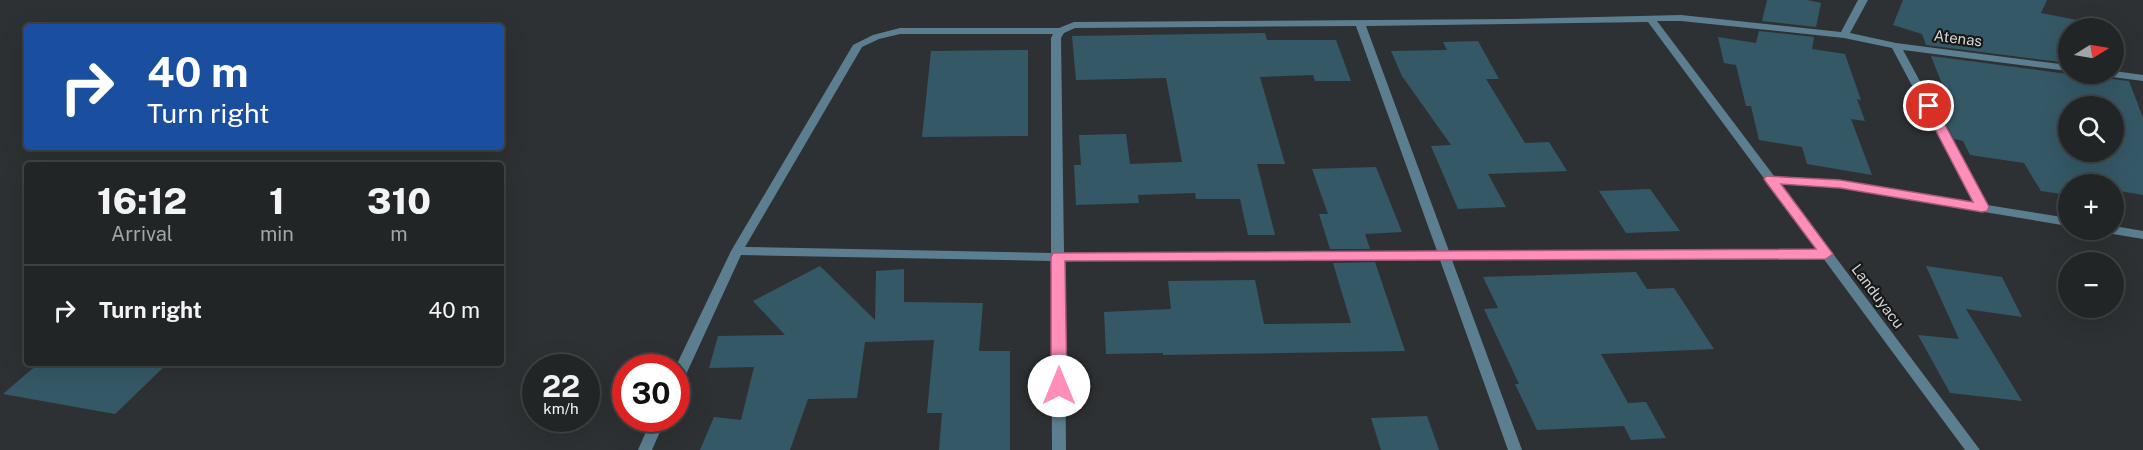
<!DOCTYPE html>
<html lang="en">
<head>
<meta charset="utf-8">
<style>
	body { margin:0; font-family:"Public Sans",sans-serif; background:#2e3132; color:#f1f3f6; height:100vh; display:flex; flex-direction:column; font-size:22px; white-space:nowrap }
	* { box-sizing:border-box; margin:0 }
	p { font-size:20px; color:#a2a5a7 }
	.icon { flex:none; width:33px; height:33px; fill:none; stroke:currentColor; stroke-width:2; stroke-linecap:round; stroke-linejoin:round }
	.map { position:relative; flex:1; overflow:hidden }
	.drawer { position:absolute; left:24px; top:162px; width:480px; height:204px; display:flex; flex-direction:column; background:#222526; border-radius:6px; box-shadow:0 6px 24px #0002,0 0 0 2px #3f4243 }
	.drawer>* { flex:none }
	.guide { position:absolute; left:24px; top:24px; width:480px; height:126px; border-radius:6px; box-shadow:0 6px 24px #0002,0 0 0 2px #3f4243; background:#1a4fa0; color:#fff; overflow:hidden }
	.needle { width:39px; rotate:79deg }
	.fabs { position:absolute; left:2058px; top:18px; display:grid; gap:12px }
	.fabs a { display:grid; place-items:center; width:66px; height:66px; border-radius:50%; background:#222526; box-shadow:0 6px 24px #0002,0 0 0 2px #3f4243; font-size:30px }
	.speed { position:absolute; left:522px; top:354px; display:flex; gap:12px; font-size:30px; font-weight:700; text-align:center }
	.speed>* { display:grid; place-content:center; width:78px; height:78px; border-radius:50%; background:#222526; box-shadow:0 6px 24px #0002,0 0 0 2px #3f4243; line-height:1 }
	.speed small { font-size:15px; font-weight:400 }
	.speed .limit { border:9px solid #d22; background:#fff; color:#111 }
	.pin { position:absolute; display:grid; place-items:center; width:51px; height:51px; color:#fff; margin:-26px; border:3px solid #fff; border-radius:50%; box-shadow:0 2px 6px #0007 }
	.me { position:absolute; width:66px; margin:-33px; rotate:0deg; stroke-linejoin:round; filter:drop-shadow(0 0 4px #0008) }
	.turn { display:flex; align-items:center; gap:21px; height:126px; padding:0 24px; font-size:27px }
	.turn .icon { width:78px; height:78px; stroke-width:2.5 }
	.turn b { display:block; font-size:42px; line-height:51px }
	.eta { display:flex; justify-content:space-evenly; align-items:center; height:102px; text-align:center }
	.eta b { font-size:36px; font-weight:800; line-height:42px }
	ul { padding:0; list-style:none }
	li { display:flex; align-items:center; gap:18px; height:90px; padding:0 24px; border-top:2px solid #3f4243 }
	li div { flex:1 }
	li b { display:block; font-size:22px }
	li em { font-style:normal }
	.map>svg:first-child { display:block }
	.building { fill:#355867; fill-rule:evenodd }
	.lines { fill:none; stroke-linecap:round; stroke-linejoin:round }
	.street { fill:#5b7f90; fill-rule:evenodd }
	.route { fill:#ff8ebb; stroke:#a65c7a; stroke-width:1.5 }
	.labels { text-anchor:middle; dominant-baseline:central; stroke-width:4.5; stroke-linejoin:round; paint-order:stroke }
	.street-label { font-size:15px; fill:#d1d3d4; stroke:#171919 }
</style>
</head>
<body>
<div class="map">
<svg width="2143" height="450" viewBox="0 0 2143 450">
	<rect width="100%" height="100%" fill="#2e3133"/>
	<g class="building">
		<polygon points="1767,0 1807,0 1821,3 1816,27 1762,21"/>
		<polygon points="1903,0 2047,0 2041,13 2108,26 2109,28 2068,28 2068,63 1926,45 1922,34 1893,25"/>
		<polygon points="1759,31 1814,37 1812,49 1845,54 1861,100 1857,99 1865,121 1851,119 1872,175 1807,164 1802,147 1759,140 1751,106 1746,106 1736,65 1724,63 1718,37 1756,43"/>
		<polygon points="1265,33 1267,40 1336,40 1351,81 1315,81 1313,75 1260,77 1285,164 1257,164 1275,235 1248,235 1240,199 1196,199 1195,193 1138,195 1139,203 1076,205 1074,165 1081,165 1079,135 1126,134 1130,164 1182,162 1166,78 1076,80 1072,36"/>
		<polygon points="1478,41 1499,79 1486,79 1525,143 1549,142 1567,171 1488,174 1506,207 1458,209 1431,146 1451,145 1402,76 1391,51 1447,50 1443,42"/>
		<polygon points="1028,50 1028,136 922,137 931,51"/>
		<path d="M 1931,56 L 2068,74 L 2105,74 L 2112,79 L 2129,81 L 2143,118 L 2143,195 L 2114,190 L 2114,184 L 2085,184 L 2068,181 L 2068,195 L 2041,191 L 2024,163 L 1970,155 L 1963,141 L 1954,139 L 1938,110 L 1953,112 ZM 2068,106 L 2114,106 L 2114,152 L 2068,152 Z"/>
		<polygon points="1376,167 1402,232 1365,234 1370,249 1330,249 1319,214 1328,214 1312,169"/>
		<polygon points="1650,189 1680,231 1626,233 1599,191"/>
		<polygon points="1375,262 1405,351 1163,355 1163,353 1106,354 1104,312 1171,309 1168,281 1255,280 1264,324 1351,323 1333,263"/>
		<polygon points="820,266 875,320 876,271 904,269 904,302 983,303 979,351 1010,351 1010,450 939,450 942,413 927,413 934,340 865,342 857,398 808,399 790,450 700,450 714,417 741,420 754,367 709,368 718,336 785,335 753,301"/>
		<polygon points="1926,266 2002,277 2022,317 1966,309 2022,401 1950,393 1918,335 1959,339"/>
		<polygon points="1636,272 1647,289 1674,288 1714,349 1601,354 1628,403 1646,402 1666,438 1631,440 1624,426 1537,430 1515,384 1519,384 1484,309 1498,308 1483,277"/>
		<polygon points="39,363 168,363 115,414 3,394"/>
		<polygon points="1427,416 1439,450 1381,450 1371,418"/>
	</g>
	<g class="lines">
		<g class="street">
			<path d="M 1858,0 L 1868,0 L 1850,33 L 1896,43 L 2068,65 L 2068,71 L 1903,50 L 1987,205 L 2068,218 L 2068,226 L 1840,188 L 1780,183 L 1980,450 L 1965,450 L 1823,258 L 1452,260 L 1522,450 L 1508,450 L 1440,260 L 1064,261 L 1066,450 L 1052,450 L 1051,261 L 741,255 L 683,381 L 681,385 L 676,386 L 675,368 L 731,251 L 853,45 L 873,35 L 900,28 L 1059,28 L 1074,22 L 1512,19 L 1681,15 L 1841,32 ZM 1657,21 L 1681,21 L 1844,38 L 1892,48 L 1974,202 L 1840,180 L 1774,176 ZM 1648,22 L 1817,250 L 1449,251 L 1366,26 ZM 1356,26 L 1437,251 L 1064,253 L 1061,38 L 1064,33 L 1075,28 ZM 900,34 L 1053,34 L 1051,38 L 1051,253 L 745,247 L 862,47 L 879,39 Z"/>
			<polygon points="2114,71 2143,75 2143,81 2112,77 2107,74 2114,74"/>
			<polygon points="2114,226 2143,231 2143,239 2107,233 2105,230 2114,230"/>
			<polygon points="652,418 666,418 652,450 638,450"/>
		</g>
	</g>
	<polygon class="route" points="1929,103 1935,106 1989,207 1987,211 1982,212 1840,188 1781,184 1833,254 1826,259 1065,261 1067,386 1064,390 1053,390 1051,386 1051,257 1053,253 1816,249 1766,182 1764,179 1766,176 1840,180 1973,202 1923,106"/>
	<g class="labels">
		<g class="street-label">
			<text transform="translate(1958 38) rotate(7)">Atenas</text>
			<text transform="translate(1878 296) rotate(53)">Landuyacu</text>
		</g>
	</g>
</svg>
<div class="fabs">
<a><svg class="needle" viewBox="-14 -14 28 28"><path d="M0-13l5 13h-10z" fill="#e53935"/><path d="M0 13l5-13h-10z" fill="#a2a5a7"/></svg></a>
<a><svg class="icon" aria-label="search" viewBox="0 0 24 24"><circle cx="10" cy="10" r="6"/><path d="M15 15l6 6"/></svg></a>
<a>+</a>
<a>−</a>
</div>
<div class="speed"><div>22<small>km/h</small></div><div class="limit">30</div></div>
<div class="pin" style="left:1929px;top:106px;background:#d93025"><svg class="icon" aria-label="arrive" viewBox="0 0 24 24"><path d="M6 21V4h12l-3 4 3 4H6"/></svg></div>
<svg class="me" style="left:1059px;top:386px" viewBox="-20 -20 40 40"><circle r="19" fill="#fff"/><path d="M0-13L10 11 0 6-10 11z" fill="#ff8ebb"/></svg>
<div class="guide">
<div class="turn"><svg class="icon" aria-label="right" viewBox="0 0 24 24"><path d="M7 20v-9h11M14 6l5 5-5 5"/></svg><div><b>40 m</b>Turn right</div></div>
</div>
<section class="drawer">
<div class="eta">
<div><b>16:12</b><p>Arrival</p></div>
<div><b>1</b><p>min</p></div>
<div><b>310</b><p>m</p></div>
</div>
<ul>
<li><svg class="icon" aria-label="right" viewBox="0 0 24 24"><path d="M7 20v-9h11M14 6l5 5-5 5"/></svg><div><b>Turn right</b></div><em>40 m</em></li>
</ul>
</section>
</div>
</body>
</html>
